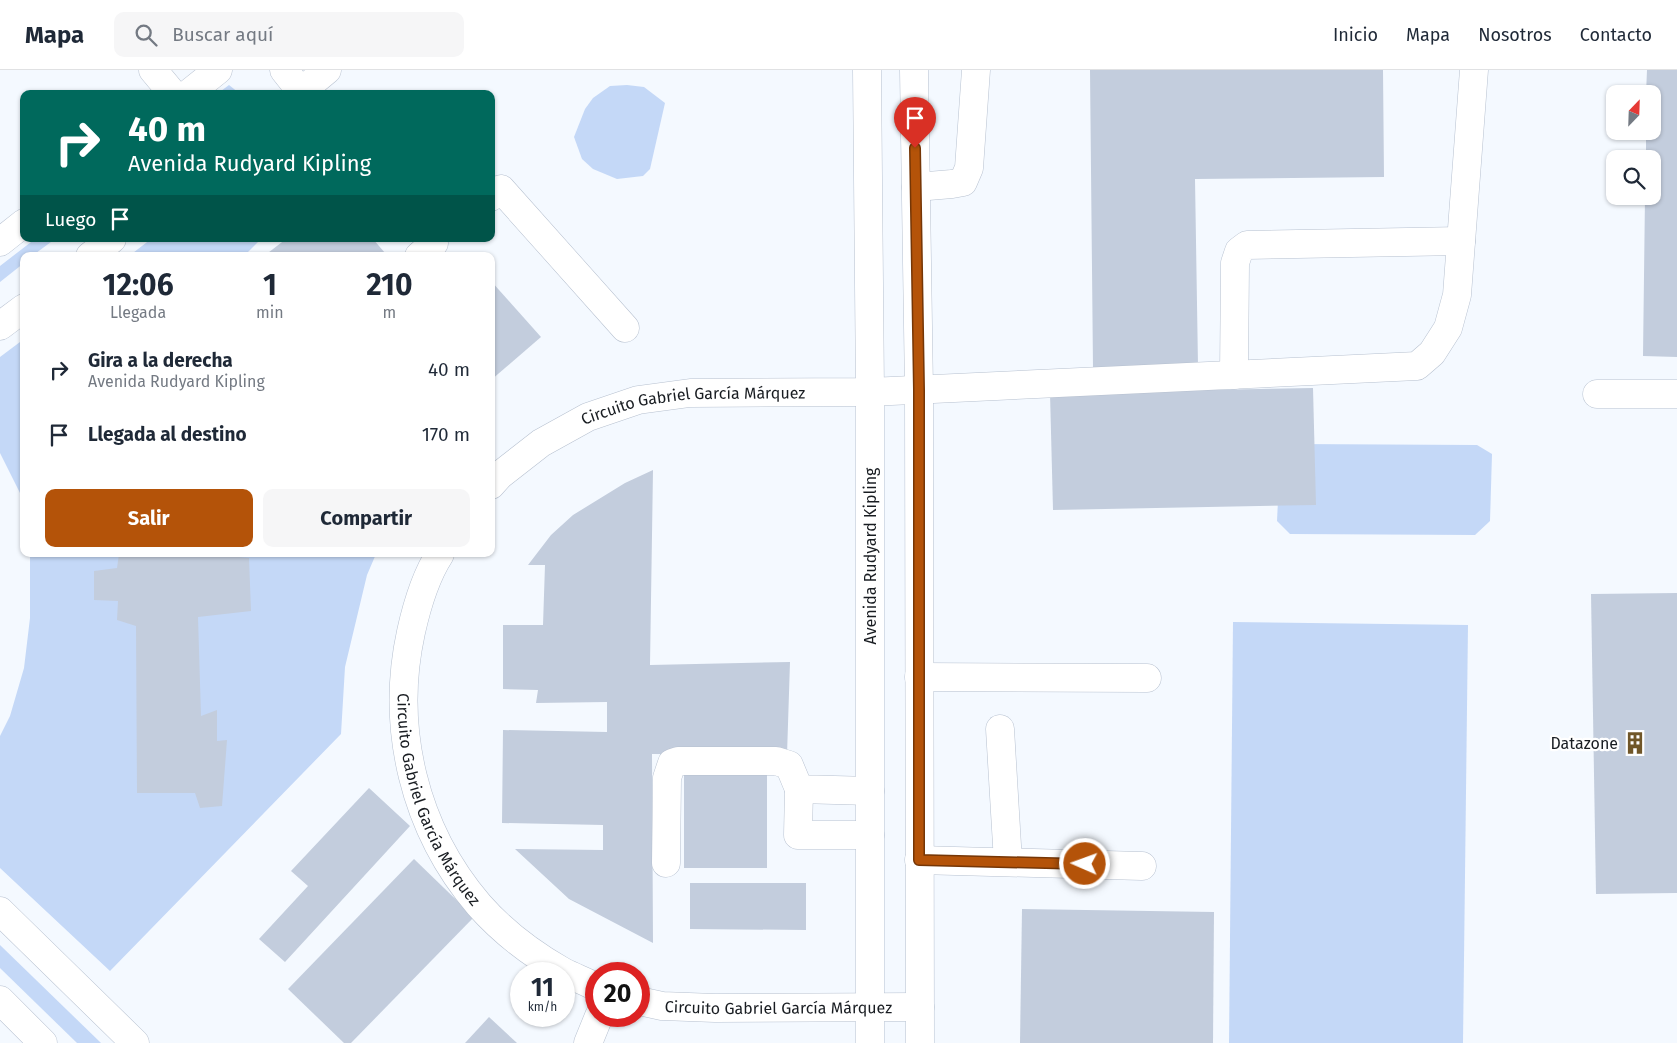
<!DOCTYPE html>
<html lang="es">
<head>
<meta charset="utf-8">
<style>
	body { margin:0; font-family:"Fira Sans",sans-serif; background:#f6f6f7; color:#1f2937; height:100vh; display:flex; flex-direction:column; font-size:19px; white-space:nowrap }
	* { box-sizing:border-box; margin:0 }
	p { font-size:16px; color:#747a83 }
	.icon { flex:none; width:28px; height:28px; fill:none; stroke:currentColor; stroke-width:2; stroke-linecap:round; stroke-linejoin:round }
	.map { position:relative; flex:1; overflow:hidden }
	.sheet { position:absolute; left:20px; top:182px; width:475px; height:305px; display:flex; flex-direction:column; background:#fff; border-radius:10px; box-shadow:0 1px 4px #0004 }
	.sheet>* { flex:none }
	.guide { position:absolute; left:20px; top:20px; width:475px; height:152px; border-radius:10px; box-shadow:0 1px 4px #0004; background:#00695c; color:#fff; overflow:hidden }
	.needle { width:32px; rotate:23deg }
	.tools { position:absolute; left:1606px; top:15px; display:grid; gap:10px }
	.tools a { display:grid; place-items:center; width:55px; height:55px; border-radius:10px; background:#fff; box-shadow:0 1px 4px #0004; font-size:25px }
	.speed { position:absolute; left:510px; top:892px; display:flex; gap:10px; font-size:25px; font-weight:700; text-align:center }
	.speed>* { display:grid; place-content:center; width:65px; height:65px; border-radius:50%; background:#fff; box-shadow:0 1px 4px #0004; line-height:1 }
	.speed small { font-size:12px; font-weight:400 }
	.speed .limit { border:8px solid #d22; background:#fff; color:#111 }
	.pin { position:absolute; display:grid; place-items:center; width:42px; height:42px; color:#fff; margin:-51px -21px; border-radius:50% 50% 50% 0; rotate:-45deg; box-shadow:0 0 5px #0007 }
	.pin .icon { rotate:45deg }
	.me { position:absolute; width:55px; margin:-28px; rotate:272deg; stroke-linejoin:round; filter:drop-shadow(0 0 4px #0008) }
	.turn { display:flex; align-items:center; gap:18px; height:105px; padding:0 25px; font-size:22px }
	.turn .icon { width:65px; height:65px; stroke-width:2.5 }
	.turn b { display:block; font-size:35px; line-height:42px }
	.then { display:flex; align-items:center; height:48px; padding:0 25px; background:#0003; gap:10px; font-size:19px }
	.eta { display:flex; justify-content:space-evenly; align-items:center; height:85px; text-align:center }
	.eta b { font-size:30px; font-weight:700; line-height:35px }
	.action { display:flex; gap:10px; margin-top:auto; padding:10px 25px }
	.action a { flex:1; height:58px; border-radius:10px; background:#b45309; color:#fff; font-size:20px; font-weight:700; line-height:58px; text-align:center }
	.action a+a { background:#f6f6f7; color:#1f2937 }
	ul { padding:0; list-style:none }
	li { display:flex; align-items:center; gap:15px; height:65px; padding:0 25px }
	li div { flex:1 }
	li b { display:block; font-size:19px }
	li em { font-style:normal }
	header { display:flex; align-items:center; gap:30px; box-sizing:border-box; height:70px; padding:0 25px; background:#fff; border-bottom:1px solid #e0e1e3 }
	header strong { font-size:24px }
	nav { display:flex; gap:28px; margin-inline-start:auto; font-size:18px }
	.search { width:350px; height:45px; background:#f6f6f7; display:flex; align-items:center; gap:12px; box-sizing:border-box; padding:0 18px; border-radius:10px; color:#747a83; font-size:19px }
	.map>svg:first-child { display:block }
	.green { fill:#c4d8f7 }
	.building { fill:#c3cddd }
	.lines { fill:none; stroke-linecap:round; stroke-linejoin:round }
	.minor-casing { stroke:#b7c1d0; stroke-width:29 }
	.minor { stroke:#fff; stroke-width:28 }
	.route-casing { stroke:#753606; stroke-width:12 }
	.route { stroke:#b45309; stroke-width:9 }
	.labels { text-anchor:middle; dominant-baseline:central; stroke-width:4.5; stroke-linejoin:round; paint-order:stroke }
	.street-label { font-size:16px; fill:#181c21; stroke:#fff }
	.poi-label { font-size:16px; fill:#181c21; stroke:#fff; text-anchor:end }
</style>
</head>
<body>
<header>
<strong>Mapa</strong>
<div class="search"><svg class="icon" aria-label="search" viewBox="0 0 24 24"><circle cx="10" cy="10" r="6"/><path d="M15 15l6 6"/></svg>Buscar aquí</div>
<nav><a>Inicio</a><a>Mapa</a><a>Nosotros</a><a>Contacto</a></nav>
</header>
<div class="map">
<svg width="1677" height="973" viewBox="0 0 1677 973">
	<rect width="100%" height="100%" fill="#f4f9ff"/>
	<g class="green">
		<polygon points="229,15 239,23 217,24"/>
		<polygon points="627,15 644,17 665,33 650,99 643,106 617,109 593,99 582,89 574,67 585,39 593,28 610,16"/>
		<polygon points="35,169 55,169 32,186 24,186 24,193 0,212 0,196"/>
		<polygon points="151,169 261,169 244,186 129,186"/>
		<polygon points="24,269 24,438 22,427 0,383 0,287"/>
		<polygon points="1294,374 1477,375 1492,384 1490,451 1475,465 1290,464 1277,451 1280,387"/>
		<polygon points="30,484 376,484 367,505 345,597 341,664 110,901 0,798 0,666 10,646 24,598 30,548"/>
		<polygon points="1233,552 1468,555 1463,973 1229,973"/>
		<polygon points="0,875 101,973 77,973 0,898"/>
	</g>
	<g class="building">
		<polygon points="1090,0 1383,0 1384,107 1195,109 1198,296 1093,298"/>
		<polygon points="1647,0 1677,0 1677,287 1643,286 1645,126 1652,126 1652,89 1646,89 1646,61 1652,61 1652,24 1646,24"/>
		<polygon points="286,169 373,169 385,183 380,186 264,186"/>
		<polygon points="491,211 541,267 491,310"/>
		<polygon points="1313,318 1316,435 1053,440 1050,323"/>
		<polygon points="653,400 650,595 790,592 787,685 652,684 653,873 569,829 515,779 603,780 603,755 502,753 503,660 607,662 607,632 536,633 538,620 503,619 503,555 543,555 545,495 528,495 551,465 573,445 625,413"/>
		<polygon points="119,484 206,484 249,488 251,541 198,547 201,646 217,640 217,671 227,670 222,736 200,738 195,723 137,723 136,556 117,550 118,531 94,530 94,501 117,498"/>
		<polygon points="1677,523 1677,823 1596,824 1591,524"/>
		<rect x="684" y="698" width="83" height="100"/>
		<polygon points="369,718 410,756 285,892 259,869 308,816 291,801"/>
		<polygon points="414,789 474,847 351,973 344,973 288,919"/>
		<polygon points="690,813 806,813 806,860 690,859"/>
		<polygon points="1022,839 1214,842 1213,973 1020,973"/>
		<polygon points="489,947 517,973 465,973"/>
	</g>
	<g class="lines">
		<defs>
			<g id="minor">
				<polyline points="153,0 173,24"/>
				<polyline points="284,0 303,24"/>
				<polyline points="867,0 870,322 870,973"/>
				<polyline points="914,0 919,320 920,973"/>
				<polyline points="188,24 218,0"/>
				<polyline points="298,24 327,0"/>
				<polyline points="916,117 952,114 963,112 969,98 976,0"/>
				<polyline points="491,127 501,119 625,258"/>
				<polyline points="0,172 24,153"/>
				<polyline points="90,186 112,169"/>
				<polyline points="419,186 434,173"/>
				<polyline points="0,256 24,238"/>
				<polyline points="1234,305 1235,193 1239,181 1247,175 1461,171"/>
				<polyline points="1597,324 1677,324"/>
				<path id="s1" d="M 491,415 L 500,405 L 541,373 L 588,347 L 638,330 L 690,323 L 870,322 L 1417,296 L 1432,283 L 1448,258 L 1457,225 L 1474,0"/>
				<path id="s2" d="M 440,484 C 425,507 417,535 411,562 C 390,658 414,759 479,835 C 502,861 532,884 562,901 C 573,907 585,911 596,917"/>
				<polyline points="919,607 1147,608"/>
				<polyline points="1000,659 1008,792"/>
				<polyline points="799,719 798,765 870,765"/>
				<polyline points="919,790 1142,796"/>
				<polyline points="666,793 667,708 672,693 678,691 776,691 789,695 799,719 870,721"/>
				<polyline points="0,841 135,973"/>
				<polyline points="0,930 43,973"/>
				<path id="s3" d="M 639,931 L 662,936 L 715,938 L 920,937"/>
				<polyline points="588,973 599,946"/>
			</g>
		</defs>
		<use href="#minor" class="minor-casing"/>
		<use href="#minor" class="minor"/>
	</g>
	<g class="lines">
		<defs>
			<polyline id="route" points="915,78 919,320 919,790 1085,794"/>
		</defs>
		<use href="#route" class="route-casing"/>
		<use href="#route" class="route"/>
	</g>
	<defs>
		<symbol id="building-bare" viewBox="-9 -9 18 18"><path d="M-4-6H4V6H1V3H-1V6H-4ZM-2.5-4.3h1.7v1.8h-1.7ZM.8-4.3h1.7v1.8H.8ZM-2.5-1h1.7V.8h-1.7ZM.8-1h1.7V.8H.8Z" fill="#705628" stroke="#fff" stroke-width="2.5" paint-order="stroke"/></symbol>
	</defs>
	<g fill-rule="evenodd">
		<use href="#building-bare" x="1619" y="657" width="32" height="32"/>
	</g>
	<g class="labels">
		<g class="street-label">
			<text stroke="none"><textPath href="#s1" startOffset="226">Circuito Gabriel García Márquez</textPath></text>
			<text transform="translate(870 486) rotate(-90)">Avenida Rudyard Kipling</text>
			<text stroke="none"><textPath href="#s2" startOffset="259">Circuito Gabriel García Márquez</textPath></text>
			<text stroke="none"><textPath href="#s3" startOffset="140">Circuito Gabriel García Márquez</textPath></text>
		</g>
		<g class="poi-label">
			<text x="1618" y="673">Datazone</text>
		</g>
	</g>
</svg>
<div class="tools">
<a><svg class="needle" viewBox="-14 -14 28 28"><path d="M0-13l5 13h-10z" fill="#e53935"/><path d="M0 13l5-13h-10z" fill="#747a83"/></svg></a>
<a><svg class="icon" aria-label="search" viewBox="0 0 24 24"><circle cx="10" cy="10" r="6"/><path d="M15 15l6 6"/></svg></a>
</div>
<div class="speed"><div>11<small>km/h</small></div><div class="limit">20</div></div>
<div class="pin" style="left:915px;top:78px;background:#d93025"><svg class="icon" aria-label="arrive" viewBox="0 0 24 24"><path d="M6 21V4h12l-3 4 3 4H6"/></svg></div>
<svg class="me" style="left:1085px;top:794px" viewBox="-20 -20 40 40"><circle r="17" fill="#b45309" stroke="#fff" stroke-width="3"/><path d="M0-11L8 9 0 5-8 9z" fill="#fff"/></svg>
<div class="guide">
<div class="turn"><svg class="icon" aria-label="right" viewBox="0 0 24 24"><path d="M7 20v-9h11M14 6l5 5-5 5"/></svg><div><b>40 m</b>Avenida Rudyard Kipling</div></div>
<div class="then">Luego<svg class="icon" aria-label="arrive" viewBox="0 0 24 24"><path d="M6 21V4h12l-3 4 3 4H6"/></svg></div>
</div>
<section class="sheet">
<div class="eta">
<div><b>12:06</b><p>Llegada</p></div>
<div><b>1</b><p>min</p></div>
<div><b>210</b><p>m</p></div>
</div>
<ul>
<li><svg class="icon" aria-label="right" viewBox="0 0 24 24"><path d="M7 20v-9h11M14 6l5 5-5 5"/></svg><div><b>Gira a la derecha</b><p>Avenida Rudyard Kipling</p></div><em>40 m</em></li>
<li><svg class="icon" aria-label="arrive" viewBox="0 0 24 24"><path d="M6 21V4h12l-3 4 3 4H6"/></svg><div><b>Llegada al destino</b></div><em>170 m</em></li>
</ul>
<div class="action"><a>Salir</a><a>Compartir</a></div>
</section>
</div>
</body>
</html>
